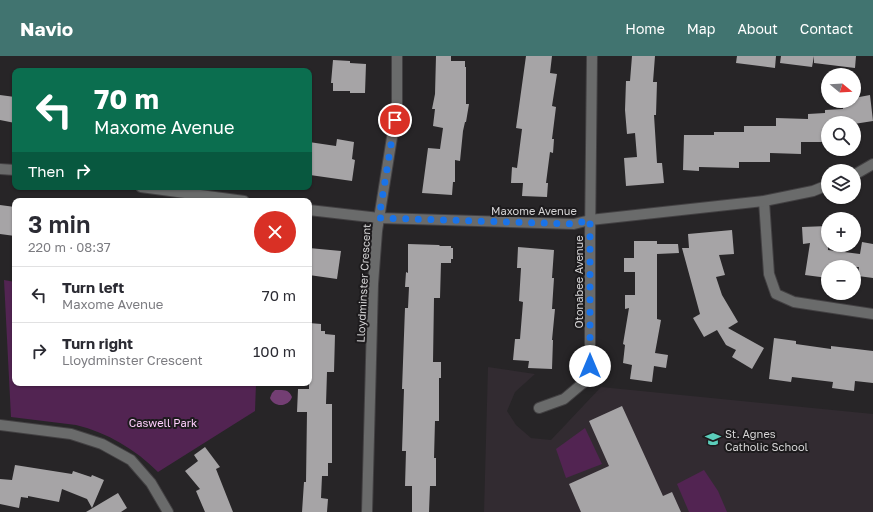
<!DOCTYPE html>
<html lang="en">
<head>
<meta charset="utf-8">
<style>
	body { margin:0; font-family:"Golos Text",sans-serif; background:#f2f2f3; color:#2b2b33; height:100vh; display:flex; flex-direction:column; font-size:15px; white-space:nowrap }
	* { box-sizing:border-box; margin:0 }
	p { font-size:13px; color:#7c7c81 }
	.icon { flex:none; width:22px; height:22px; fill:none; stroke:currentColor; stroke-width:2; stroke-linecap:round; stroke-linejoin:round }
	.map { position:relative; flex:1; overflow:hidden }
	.sheet { position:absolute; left:12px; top:142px; width:300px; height:188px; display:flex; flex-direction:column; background:#fff; border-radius:8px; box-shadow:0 1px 3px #0004 }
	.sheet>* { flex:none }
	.top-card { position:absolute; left:12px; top:12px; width:300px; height:122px; border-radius:8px; box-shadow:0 1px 3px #0004; background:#0b6e4f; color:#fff; overflow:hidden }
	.needle { width:26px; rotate:108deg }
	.buttons { position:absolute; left:821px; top:12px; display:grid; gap:8px }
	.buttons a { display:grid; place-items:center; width:40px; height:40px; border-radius:50%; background:#fff; box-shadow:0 1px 3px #0004; font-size:20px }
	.pin { position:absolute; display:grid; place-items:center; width:34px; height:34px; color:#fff; margin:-17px; border:2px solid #fff; border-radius:50%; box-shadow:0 1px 4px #0007 }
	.me { position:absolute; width:44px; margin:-22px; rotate:0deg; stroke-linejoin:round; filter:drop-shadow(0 0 3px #0008) }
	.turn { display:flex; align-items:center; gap:14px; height:84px; padding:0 16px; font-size:18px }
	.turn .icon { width:52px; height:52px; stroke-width:2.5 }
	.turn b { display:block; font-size:28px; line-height:34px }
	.then { display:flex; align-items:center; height:38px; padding:0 16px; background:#0003; gap:8px; font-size:15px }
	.round { display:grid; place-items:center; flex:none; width:42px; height:42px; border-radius:21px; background:#f2f2f3 }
	.summary { display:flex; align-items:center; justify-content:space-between; height:68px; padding:0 16px }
	h1 { font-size:24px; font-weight:600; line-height:30px }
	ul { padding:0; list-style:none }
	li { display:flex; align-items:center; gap:12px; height:56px; padding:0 16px; border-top:1px solid #e1e1e2 }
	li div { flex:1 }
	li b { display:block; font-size:15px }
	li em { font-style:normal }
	header { display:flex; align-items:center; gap:24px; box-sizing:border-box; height:56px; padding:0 20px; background:#417470; color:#fff }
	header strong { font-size:19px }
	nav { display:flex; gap:22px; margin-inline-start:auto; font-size:14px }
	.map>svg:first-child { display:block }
	.built { fill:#322b31 }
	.green { fill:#522452 }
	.water { fill:#733e73 }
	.building { fill:#a6a4a6 }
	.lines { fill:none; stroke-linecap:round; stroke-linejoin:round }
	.minor-casing { stroke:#434143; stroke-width:12 }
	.minor { stroke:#6a6b6b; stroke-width:10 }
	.route { stroke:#1a73e8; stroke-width:7; stroke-dasharray:0 12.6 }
	.labels { text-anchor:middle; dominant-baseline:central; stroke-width:4; stroke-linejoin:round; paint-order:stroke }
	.street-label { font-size:11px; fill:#d4d3d4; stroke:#1d1b1d }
	.park-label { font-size:11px; fill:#ffcffd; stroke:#1d1b1d }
	.poi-label { font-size:11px; fill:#d4d3d4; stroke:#1d1b1d; text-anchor:start }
</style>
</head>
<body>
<header>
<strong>Navio</strong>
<nav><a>Home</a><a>Map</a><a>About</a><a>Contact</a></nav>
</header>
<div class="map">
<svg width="873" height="456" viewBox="0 0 873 456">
	<rect width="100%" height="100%" fill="#272527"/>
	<polygon class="built" points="488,311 535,318 515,336 507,355 516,369 531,382 551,384 601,331 873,358 873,456 484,456"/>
	<g class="green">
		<path d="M 4,224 L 15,226 L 15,327 L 256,327 L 255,355 L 158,416 C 135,393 108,377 76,369 L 11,361 Z"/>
		<polygon points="585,372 602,408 566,422 556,393"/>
		<polygon points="704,414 718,435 727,456 689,456 677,428"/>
	</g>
	<path class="water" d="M 275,334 C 283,334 289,333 292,341 C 289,351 274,352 270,342 L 272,337 Z"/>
	<g class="building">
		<polygon points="436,0 451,0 451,5 465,5 465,11 466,11 466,48 469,48 466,66 465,66 463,75 460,105 455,104 455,126 453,126 452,139 422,137 428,92 440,93 443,72 433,70 435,53 432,53 435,38"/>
		<polygon points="526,0 552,0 550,17 557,18 552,50 556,51 552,83 554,83 553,97 550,96 546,127 548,127 547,141 522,140 523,127 511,127 512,111 517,112 522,73 516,72"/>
		<polygon points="632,0 655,0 653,26 657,26 656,59 654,59 657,107 662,107 664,127 626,130 624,102 637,101 635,77 627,78 625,54 626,25 630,25"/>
		<polygon points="737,0 776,0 775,12 736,7"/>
		<polygon points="781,0 814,0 812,11 780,7"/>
		<polygon points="814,0 856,0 855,12 814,7"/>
		<polygon points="333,4 350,5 350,7 366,8 365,37 350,37 350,35 333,35 333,27 331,27"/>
		<polygon points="0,39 15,41 15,67 0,64"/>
		<polygon points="870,39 873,65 854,68 854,67 828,67 828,86 801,86 801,98 770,97 770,106 739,106 739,112 699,111 699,115 683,114 684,79 714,79 714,76 744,76 744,70 776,70 776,62 808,63 808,58 825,57 825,54 843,53 842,45 854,45 854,42"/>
		<polygon points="337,83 354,86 352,103 355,104 352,125 310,119 312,104 309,104 309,86 336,90"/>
		<polygon points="0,149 15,151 15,180 0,178"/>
		<polygon points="828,170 828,194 860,198 862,186 873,188 873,222 858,220 859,211 828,211 828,222 805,219 810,187 803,188 802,171"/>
		<polygon points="732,174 734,198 719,199 725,219 716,221 722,239 738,266 728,272 764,292 752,313 732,301 736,294 726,289 717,274 704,281 693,262 700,258 682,192 689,192 688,178"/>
		<polygon points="634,185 657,185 657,188 678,188 679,197 657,198 657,263 661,264 655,297 668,299 666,312 654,310 652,326 630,323 632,309 623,307 625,289 623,288 629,252 625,253 625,239 635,239 635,216 624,216 624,202 634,202"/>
		<polygon points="408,188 439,189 440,190 451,190 451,192 453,192 453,203 451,203 451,207 441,207 440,242 434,242 433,306 441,306 441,322 439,322 439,365 435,365 434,402 436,402 436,430 430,430 429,456 412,456 412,430 405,430 406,395 402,395 404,333 402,333 405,252 408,252 409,231 405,231 406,216 408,217"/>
		<polygon points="518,191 554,194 552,222 554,222 552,253 555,253 552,284 553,284 552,313 528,312 529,305 513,304 515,283 520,283 523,246 519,245 521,212 517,212"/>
		<polygon points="309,192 341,195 337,223 309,219"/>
		<polygon points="309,267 321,268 321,275 325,275 325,278 335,279 334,316 327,316 326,348 332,348 332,407 328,407 328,420 322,420 321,442 328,443 327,456 302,456 304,426 306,426 307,356 297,356 298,333 309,333"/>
		<polygon points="774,282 796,285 796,288 831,293 831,290 873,295 873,327 855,325 854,335 832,332 833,326 792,321 791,326 769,323"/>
		<polygon points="622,350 663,440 672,436 681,456 581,456 569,428 609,410 589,365"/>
		<polygon points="205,391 220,411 216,413 233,456 205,456 196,435 200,433 185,415 198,405 194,399"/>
		<polygon points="15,409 72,418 73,415 91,421 92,419 104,424 92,452 87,443 62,433 59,446 28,440 28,442 21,441 19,452 0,448 0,423 12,424"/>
		<polygon points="118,437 127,452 121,456 86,456"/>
	</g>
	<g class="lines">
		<defs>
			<g id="minor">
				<polyline points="0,113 15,114"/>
				<polyline points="854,119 873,108"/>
				<polyline points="141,131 244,145"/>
				<polyline points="764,145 769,218 776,238 794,246 873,258"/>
				<polyline points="309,154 379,162 574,168 590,164 764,145 813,135 828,129"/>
				<polyline points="539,352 564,343 583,327 590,310 590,183 592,0"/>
				<polyline points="0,369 71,378 102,388 131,404 151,427 168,456"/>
				<polyline points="367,456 373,228 377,175 397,50 397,0"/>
			</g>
		</defs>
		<use href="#minor" class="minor-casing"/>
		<use href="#minor" class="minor"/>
	</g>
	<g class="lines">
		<polyline class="route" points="395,64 379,162 574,168 590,164 590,310"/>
	</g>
	<defs>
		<symbol id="school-bare" viewBox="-9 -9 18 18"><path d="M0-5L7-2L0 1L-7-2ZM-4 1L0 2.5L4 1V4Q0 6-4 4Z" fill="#5bcebb" stroke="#1d1b1d" stroke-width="2.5" paint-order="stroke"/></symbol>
	</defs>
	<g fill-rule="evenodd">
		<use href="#school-bare" x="702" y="372" width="22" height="22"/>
	</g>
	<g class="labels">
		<g class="street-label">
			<text x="534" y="154">Maxome Avenue</text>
			<text transform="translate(578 226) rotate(-90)">Otonabee Avenue</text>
			<text transform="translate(363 227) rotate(-87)">Lloydminster Crescent</text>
		</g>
		<g class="park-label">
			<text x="163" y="366">Caswell Park</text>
		</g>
		<g class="poi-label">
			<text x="725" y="377">St. Agnes<tspan x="725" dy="13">Catholic School</tspan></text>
		</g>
	</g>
</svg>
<div class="buttons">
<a><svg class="needle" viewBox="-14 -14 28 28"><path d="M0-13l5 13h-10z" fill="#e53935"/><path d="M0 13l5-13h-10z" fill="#7c7c81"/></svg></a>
<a><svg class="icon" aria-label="search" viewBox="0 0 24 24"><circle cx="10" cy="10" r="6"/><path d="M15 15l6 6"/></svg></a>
<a><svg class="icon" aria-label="layers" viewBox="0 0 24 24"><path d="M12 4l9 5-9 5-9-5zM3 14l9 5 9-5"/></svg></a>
<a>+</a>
<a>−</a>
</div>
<div class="pin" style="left:395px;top:64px;background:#d93025"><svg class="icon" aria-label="arrive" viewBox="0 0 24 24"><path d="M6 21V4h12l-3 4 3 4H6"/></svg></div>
<svg class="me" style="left:590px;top:310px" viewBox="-20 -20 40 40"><circle r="19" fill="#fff"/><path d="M0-13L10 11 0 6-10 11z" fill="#1a73e8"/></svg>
<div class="top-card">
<div class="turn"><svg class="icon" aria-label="left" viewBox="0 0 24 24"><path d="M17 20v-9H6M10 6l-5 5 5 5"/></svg><div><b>70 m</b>Maxome Avenue</div></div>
<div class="then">Then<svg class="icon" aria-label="right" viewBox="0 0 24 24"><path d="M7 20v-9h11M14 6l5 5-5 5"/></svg></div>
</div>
<section class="sheet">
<div class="summary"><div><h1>3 min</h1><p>220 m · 08:37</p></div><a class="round" style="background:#d93025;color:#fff"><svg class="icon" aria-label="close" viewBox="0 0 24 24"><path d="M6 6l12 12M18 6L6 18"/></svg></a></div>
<ul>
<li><svg class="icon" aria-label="left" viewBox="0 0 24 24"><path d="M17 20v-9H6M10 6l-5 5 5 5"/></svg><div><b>Turn left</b><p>Maxome Avenue</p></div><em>70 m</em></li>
<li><svg class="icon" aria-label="right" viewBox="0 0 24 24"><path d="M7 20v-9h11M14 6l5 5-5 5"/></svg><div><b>Turn right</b><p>Lloydminster Crescent</p></div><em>100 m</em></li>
</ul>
</section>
</div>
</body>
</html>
